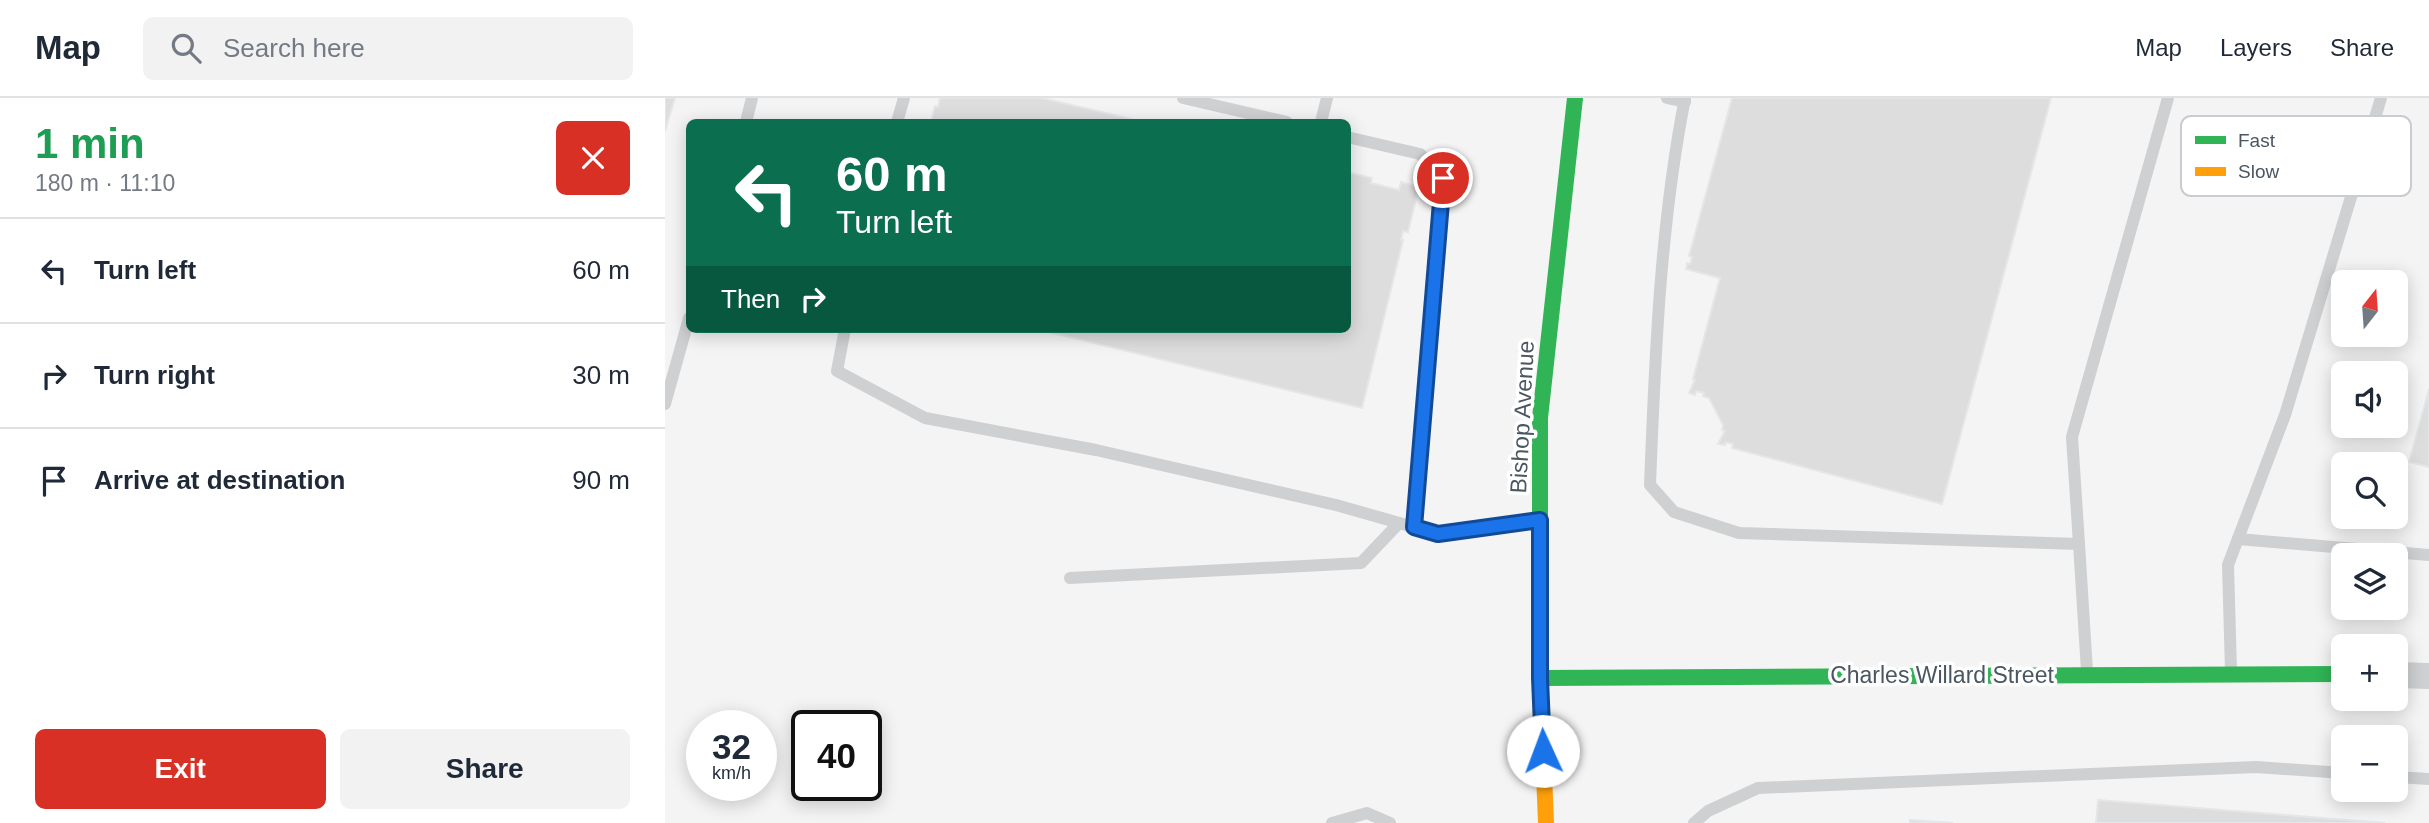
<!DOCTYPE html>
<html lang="en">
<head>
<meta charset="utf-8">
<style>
	body { margin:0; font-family:Arial,sans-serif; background:#f2f2f3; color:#1f2937; height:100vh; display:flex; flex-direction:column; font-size:26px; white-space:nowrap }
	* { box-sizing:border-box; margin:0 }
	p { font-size:23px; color:#747a83 }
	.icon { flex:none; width:38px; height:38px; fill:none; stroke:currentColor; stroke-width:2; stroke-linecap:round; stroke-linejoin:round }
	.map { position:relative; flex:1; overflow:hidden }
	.details { display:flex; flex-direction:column; background:#fff; width:665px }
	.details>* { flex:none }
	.banner { position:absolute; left:21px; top:21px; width:665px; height:214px; border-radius:10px; box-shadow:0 4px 18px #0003; background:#0b6e4f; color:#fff; overflow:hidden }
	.needle { width:46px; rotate:17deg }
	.buttons { position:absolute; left:1666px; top:172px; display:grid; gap:14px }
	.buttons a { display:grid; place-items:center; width:77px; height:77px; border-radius:10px; background:#fff; box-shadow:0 4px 18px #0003; font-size:35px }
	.speed { position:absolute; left:21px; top:612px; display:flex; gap:14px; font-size:35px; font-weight:700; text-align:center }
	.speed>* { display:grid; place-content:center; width:91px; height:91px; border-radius:50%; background:#fff; box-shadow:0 4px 18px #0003; line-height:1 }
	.speed small { font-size:18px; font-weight:400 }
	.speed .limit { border:4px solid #111; border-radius:10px; background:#fff; color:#111 }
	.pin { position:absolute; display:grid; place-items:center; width:60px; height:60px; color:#fff; margin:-30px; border:4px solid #fff; border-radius:50%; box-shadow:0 2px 7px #0007 }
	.me { position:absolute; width:77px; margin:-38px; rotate:358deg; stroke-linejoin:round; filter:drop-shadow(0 0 5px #0008) }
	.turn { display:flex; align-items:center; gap:24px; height:147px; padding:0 35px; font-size:32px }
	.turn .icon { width:91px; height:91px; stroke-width:2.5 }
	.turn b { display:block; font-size:49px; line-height:60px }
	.then { display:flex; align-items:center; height:66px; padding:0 35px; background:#0003; gap:14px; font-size:26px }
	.round { display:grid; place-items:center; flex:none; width:74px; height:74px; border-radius:10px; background:#f2f2f3 }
	.headline { display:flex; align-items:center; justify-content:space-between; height:119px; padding:0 35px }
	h1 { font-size:42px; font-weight:700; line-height:52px; color:#1e9e55 }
	.button { display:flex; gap:14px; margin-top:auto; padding:14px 35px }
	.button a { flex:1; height:80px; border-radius:10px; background:#d93025; color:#fff; font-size:28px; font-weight:700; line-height:80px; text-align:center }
	.button a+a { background:#f2f2f3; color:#1f2937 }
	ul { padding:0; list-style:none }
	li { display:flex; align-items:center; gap:21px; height:105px; padding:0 35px; border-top:2px solid #e0e1e3 }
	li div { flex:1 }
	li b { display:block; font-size:26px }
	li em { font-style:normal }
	header { display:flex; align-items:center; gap:42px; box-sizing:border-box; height:98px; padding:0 35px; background:#fff; border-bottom:2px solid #e0e1e3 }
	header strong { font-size:33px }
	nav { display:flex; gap:38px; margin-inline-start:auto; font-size:24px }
	.search { width:490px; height:63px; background:#f2f2f3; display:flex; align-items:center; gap:18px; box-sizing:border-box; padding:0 24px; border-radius:10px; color:#747a83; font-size:26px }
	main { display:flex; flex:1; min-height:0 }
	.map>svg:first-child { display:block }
	.building { fill:#ddddde; stroke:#e5e6e7; stroke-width:2 }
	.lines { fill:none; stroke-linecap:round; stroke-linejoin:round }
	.lane { stroke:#ced0d2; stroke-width:12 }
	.street { stroke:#ced0d2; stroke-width:26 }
	.fast { stroke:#30b455; stroke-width:16 }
	.slow { stroke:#ff9f0a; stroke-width:16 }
	.route-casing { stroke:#114b97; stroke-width:18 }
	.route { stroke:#1a73e8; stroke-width:12 }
	.labels { text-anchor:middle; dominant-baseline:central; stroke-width:7; stroke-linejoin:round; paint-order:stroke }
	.street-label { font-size:23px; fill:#4a5661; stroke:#fff }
	.key { fill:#fff; stroke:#c9ccd0; stroke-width:2 }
	.key-label { font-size:19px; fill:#4a5661 }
</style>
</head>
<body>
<header>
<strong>Map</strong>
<div class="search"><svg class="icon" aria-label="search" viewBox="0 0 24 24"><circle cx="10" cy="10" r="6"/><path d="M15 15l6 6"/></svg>Search here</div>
<nav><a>Map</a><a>Layers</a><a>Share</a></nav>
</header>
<main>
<section class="details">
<div class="headline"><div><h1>1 min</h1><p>180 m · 11:10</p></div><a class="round" style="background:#d93025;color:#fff"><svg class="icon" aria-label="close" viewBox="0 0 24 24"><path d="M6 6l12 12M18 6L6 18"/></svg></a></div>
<ul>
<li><svg class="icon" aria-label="left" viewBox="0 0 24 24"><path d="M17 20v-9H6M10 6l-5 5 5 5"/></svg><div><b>Turn left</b></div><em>60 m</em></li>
<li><svg class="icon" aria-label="right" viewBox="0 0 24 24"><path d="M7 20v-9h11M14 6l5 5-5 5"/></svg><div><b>Turn right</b></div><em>30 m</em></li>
<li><svg class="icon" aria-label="arrive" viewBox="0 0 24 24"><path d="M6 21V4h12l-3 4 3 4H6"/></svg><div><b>Arrive at destination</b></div><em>90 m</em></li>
</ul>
<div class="button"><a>Exit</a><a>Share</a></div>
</section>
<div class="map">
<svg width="1764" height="725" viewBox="0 0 1764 725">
	<rect width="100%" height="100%" fill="#f4f4f4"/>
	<g class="building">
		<polygon points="0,0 10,0 0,33"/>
		<polygon points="275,0 377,0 479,24 266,24 270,8 273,9"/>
		<polygon points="1067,0 1386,0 1277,406 1067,350 1068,346 1061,344 1060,347 1053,346 1060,333 1057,332 1058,327 1044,300 1038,298 1039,295 1031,293 1030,297 1024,295 1030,282 1028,281 1055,180 1021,171 1022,165 1025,166 1027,159 1024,158"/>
		<polygon points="682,74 707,80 706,85 734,92 736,84 754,89 743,134 738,133 736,142 738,142 697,310 371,231 682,231"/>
		<polygon points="1764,291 1764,369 1744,364"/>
		<polygon points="1433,702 1720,725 1431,725"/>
		<polygon points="1245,722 1288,725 1245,725"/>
	</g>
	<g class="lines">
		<g class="lane">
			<polyline points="518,0 622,24"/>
			<polyline points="1002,0 1020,4"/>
			<path d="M 1020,0 C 995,128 990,258 985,387 L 1009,414 L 1074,435 L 1414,446 L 1422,573"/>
			<polyline points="81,24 87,0"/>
			<polyline points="232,24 239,0"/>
			<polyline points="656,24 662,0"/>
			<polyline points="682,39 755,56 778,80 749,429"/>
			<polyline points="180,231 172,273 260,320 431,352 671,407 773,436 873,422"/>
			<polyline points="0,306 24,220"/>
			<polyline points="1573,441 1764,457"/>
			<polyline points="1414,446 1407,339 1503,0"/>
			<polyline points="405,480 696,465 734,425"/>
			<polyline points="1566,573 1563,467 1620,317 1716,0"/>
			<polyline points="1731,679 1764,681"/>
			<polyline points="667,725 702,715 725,725"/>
			<polyline points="1029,725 1043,713 1093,690 1591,669 1678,675"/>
		</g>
		<polyline class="street" points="1731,577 1764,578"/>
		<g class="fast">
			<polyline points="875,507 875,320 910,0"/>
			<polyline points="875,580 1678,576"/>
		</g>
		<polyline class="slow" points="875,507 875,580 881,725"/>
	</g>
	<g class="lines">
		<defs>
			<polyline id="route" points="778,80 749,429 773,436 875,422 875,580 878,653"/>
		</defs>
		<use href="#route" class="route-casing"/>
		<use href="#route" class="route"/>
	</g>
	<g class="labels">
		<g class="street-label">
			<text transform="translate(857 319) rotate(-87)">Bishop Avenue</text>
			<text x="1277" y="577">Charles Willard Street</text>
		</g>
	</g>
	<rect x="1516" y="18" width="230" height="80" rx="10" class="key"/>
	<rect x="1530" y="38" width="31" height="8" fill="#30b455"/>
	<rect x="1530" y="69" width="31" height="9" fill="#ff9f0a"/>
	<g class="key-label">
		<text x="1573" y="49">Fast</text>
		<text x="1573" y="80">Slow</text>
	</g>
</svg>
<div class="buttons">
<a><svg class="needle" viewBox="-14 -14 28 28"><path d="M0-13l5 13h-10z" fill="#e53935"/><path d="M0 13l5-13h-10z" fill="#747a83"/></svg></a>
<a><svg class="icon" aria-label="sound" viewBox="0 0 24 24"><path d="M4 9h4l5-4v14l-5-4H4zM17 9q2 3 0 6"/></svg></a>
<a><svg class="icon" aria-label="search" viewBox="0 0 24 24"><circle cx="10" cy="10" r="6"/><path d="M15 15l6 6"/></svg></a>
<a><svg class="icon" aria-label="layers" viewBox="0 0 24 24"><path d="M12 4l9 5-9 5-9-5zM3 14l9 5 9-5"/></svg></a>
<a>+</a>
<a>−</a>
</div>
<div class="speed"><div>32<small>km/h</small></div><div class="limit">40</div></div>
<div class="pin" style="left:778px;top:80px;background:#d93025"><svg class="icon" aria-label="arrive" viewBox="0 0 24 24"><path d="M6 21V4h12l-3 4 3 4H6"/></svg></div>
<svg class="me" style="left:878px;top:653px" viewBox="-20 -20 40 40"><circle r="19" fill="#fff"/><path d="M0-13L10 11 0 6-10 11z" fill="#1a73e8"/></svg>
<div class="banner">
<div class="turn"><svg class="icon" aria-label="left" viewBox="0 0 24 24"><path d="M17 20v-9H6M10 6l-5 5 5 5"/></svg><div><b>60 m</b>Turn left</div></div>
<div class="then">Then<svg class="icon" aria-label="right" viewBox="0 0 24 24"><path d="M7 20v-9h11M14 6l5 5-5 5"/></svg></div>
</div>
</div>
</main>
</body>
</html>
